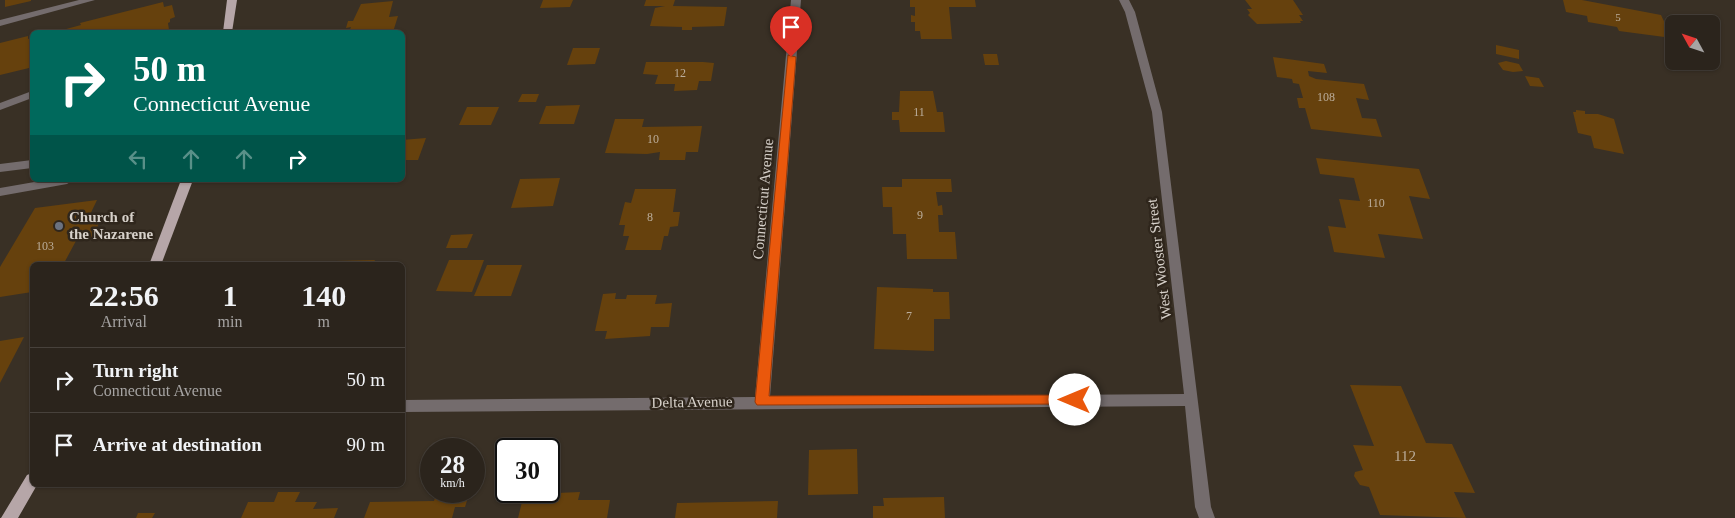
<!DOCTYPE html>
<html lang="en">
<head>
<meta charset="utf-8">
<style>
	body { margin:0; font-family:Georgia,serif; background:#373029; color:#f1f3f6; height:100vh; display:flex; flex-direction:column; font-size:19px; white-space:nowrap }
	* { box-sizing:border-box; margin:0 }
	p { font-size:16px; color:#a6a4a3 }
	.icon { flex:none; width:28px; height:28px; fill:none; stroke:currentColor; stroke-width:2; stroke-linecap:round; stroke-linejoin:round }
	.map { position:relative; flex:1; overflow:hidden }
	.sheet { position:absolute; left:30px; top:262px; width:375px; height:225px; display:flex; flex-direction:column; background:#2b241c; border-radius:8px; box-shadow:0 1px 4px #0004,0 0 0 1px #47413b }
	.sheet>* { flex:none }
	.hud { position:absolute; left:30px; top:30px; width:375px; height:152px; border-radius:8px; box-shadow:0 1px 4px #0004,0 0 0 1px #47413b; background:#00695c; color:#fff; overflow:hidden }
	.needle { width:32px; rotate:310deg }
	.buttons { position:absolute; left:1665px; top:15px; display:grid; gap:10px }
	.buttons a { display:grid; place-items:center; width:55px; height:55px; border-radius:8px; background:#2b241c; box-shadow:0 1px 4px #0004,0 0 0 1px #47413b; font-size:25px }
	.speed { position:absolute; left:420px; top:438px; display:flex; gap:10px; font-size:25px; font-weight:700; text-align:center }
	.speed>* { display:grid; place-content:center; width:65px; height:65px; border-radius:50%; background:#2b241c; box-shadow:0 1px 4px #0004,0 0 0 1px #47413b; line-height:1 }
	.speed small { font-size:12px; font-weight:400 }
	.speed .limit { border:2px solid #111; border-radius:8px; background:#fff; color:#111 }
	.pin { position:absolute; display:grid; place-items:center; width:42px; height:42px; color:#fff; margin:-51px -21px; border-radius:50% 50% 50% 0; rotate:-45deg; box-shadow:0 0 5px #0007 }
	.pin .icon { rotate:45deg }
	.me { position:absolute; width:55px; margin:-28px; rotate:270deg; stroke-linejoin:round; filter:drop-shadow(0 0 4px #0008) }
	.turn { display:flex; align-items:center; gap:18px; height:105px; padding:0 20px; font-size:22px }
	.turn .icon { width:65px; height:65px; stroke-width:2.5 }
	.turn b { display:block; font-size:35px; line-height:42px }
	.lanes { display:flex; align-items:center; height:48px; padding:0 20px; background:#0003; justify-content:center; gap:25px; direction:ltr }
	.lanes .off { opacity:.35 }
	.eta { display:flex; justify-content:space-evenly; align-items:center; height:85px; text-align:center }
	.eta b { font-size:30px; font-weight:700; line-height:35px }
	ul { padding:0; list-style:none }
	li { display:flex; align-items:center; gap:15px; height:65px; padding:0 20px; border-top:1px solid #47413b }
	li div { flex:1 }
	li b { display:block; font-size:19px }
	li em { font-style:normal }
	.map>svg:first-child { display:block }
	.building { fill:#66410d }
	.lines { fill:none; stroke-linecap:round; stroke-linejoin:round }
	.minor { fill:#746c6d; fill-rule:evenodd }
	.major { fill:#b6a6a8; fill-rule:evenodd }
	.route { fill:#ea580c; stroke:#983908 }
	.worship-dot { fill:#6b7280; stroke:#2f261c; stroke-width:2 }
	.labels { text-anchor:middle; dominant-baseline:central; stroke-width:5; stroke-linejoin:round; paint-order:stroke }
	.far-number-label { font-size:11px; fill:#bbad9b }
	.number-label { font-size:12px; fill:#bbad9b }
	.street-label { font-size:15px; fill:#d7d1ca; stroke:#2f261c }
	.poi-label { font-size:15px; font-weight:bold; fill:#d7d1ca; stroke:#2f261c; text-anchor:start }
	.near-number-label { font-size:15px; fill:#bbad9b }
</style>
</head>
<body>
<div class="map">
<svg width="1735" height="518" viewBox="0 0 1735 518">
	<rect width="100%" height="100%" fill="#393025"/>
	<g class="building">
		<polygon points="5,0 31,0 31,1 5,7"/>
		<polygon points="543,0 573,0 570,7 540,8"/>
		<polygon points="646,0 675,0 673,6 727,7 724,26 692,27 692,30 682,30 682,27 650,26 655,8 665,6 644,6"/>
		<polygon points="910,0 975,0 976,7 949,7 952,39 921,39 920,31 915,31 915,22 911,22 911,15 915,16 915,7 910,7"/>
		<polygon points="1245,0 1293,0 1303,15 1299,15 1303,21 1300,21 1301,23 1257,24 1248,15 1250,13 1247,9 1252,9"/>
		<polygon points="1563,0 1582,0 1661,15 1672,38 1619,31 1617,27 1588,22 1587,16 1566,12"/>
		<polygon points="393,1 389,17 398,16 393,32 349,32 351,27 346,28 348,21 353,21 361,4"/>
		<polygon points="163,2 164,7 172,5 175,17 170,19 170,22 168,23 169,30 160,32 55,32 81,25 80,23"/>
		<polygon points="28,36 28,39 32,38 32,61 29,62 29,68 0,75 0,43"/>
		<polygon points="1496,45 1519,50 1519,59 1496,54"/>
		<polygon points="573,48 600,48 595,64 567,65"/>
		<polygon points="983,54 997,54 999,65 985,65"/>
		<polygon points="1273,57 1324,64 1327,73 1308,71 1309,76 1316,79 1364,84 1369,100 1356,98 1362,118 1376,119 1382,137 1311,129 1305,108 1299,108 1297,98 1303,98 1299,84 1293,83 1292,79 1277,77"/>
		<polygon points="1506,61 1519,64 1523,71 1513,72 1503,70 1498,63"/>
		<polygon points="646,62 703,62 714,63 711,81 699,81 697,90 674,91 675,84 655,84 658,75 643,74"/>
		<polygon points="1525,76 1539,78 1544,87 1530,86"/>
		<polygon points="900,91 933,91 937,112 943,112 945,132 900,132 899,120 892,120 892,112 899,112"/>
		<polygon points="522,94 539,94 536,102 518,102"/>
		<polygon points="580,105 574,124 539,124 546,106"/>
		<polygon points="467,107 499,107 491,125 459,125"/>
		<polygon points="1576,110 1585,111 1585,114 1598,114 1614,119 1624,154 1594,148 1591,136 1578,133 1573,112 1576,112"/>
		<polygon points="615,119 644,119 642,127 702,126 698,152 686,152 685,160 659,160 660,152 647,154 605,153"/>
		<polygon points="426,138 418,160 402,160 402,140"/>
		<polygon points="1316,158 1419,169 1430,199 1409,196 1423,239 1378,234 1385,258 1334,252 1328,226 1346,228 1339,199 1360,201 1354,178 1320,174"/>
		<polygon points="560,178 553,206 511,208 520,179"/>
		<polygon points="902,179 951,179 952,192 936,192 938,206 942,205 943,215 938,215 939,232 955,232 957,259 907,259 906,234 893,234 892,207 883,207 882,187 902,187"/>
		<polygon points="635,189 676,189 673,212 680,212 678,226 670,227 668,236 664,236 661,250 625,250 629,236 623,236 625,225 619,225 625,202 631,203"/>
		<polygon points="97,200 86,223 100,221 92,238 77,239 63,265 32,265 32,292 0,297 0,267 35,208"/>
		<polygon points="473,234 467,248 446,248 451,235"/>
		<polygon points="375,260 372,265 294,265 296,262"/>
		<polygon points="449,260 484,260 472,292 436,291"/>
		<polygon points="487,265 522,265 511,296 474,296"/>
		<polygon points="877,287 933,289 933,292 949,292 950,319 934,319 934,351 874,349"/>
		<polygon points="616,293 615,299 626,299 627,295 657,295 655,304 672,303 669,327 651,327 650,336 605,339 607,331 595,331 603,294"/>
		<polygon points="24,337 0,383 0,341"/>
		<polygon points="1350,385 1401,386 1426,443 1452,444 1475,493 1454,492 1466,518 1380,515 1369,487 1360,485 1354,476 1355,472 1363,470 1353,445 1374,446"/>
		<polygon points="857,449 858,494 808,495 809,450"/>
		<polygon points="437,491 470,491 465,507 455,507 452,518 364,518 370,502 434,501"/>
		<polygon points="278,492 300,492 295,502 317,502 313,509 338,508 334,518 241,518 248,502 274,502"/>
		<polygon points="580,492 578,500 610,500 607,518 518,518 522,502 555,501 557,493"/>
		<polygon points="944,497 945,518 873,518 873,506 884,506 883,498"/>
		<polygon points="778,501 777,518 675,518 677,503"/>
		<polygon points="138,513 155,513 152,518 136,518"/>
	</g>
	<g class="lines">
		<g class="minor">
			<polygon points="79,0 95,0 0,26 0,20"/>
			<polygon points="791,0 801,0 770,397 1184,394 1152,112 1125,12 1119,0 1129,0 1135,12 1162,112 1211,507 1215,518 1199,518 1195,507 1185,406 402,412 402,400 755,397"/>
			<polygon points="32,91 32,98 0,110 0,103"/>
			<polygon points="32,160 32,168 0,172 0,164"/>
			<polygon points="46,180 73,180 67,184 0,196 0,188"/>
		</g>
		<g class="major">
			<polygon points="227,0 237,0 232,32 223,32"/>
			<polygon points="181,180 193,180 161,265 149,265"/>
			<polygon points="32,473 32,485 37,485 18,518 1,518 27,475"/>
		</g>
	</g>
	<polygon class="route" points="788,55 796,57 769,396 1075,395 1082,400 1080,404 757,405 755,402"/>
	<circle class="worship-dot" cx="59" cy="226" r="5"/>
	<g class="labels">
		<g class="far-number-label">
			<text x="1618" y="17">5</text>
		</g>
		<g class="number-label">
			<text x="680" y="73">12</text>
			<text x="1326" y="97">108</text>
			<text x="919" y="112">11</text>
			<text x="653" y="139">10</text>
			<text x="1376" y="203">110</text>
			<text x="920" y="215">9</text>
			<text x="650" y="217">8</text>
			<text x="45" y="246">103</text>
			<text x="909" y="316">7</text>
		</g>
		<g class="street-label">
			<text transform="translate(763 199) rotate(-85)">Connecticut Avenue</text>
			<text transform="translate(1159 259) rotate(-97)">West Wooster Street</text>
			<text transform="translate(692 402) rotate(-1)">Delta Avenue</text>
		</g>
		<g class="poi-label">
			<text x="69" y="217">Church of<tspan x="69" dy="17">the Nazarene</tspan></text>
		</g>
		<g class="near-number-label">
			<text x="1405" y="456">112</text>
		</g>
	</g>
</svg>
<div class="buttons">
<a><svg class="needle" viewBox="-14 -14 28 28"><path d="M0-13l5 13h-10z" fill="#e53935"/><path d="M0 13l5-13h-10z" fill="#a6a4a3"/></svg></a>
</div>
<div class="speed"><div>28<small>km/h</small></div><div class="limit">30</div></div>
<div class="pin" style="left:791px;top:57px;background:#d93025"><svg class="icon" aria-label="arrive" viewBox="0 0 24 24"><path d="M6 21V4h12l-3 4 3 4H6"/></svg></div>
<svg class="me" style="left:1075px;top:400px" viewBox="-20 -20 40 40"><circle r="19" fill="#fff"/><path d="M0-13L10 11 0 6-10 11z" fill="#ea580c"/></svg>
<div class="hud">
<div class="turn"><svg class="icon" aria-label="right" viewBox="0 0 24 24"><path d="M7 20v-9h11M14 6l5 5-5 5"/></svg><div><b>50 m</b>Connecticut Avenue</div></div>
<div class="lanes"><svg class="icon off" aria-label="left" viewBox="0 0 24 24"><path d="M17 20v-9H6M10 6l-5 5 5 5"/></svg><svg class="icon off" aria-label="ahead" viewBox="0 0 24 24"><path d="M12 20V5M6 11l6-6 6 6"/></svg><svg class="icon off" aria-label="ahead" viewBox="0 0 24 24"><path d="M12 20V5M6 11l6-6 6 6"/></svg><svg class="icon" aria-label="right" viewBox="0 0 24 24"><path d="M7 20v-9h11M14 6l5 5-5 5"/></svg></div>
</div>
<section class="sheet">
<div class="eta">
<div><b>22:56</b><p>Arrival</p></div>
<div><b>1</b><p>min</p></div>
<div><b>140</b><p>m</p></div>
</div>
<ul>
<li><svg class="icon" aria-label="right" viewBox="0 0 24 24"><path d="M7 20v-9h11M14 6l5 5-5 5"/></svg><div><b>Turn right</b><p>Connecticut Avenue</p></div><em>50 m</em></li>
<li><svg class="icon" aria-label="arrive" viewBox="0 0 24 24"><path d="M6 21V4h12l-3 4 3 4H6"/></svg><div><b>Arrive at destination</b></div><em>90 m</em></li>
</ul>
</section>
</div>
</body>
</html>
